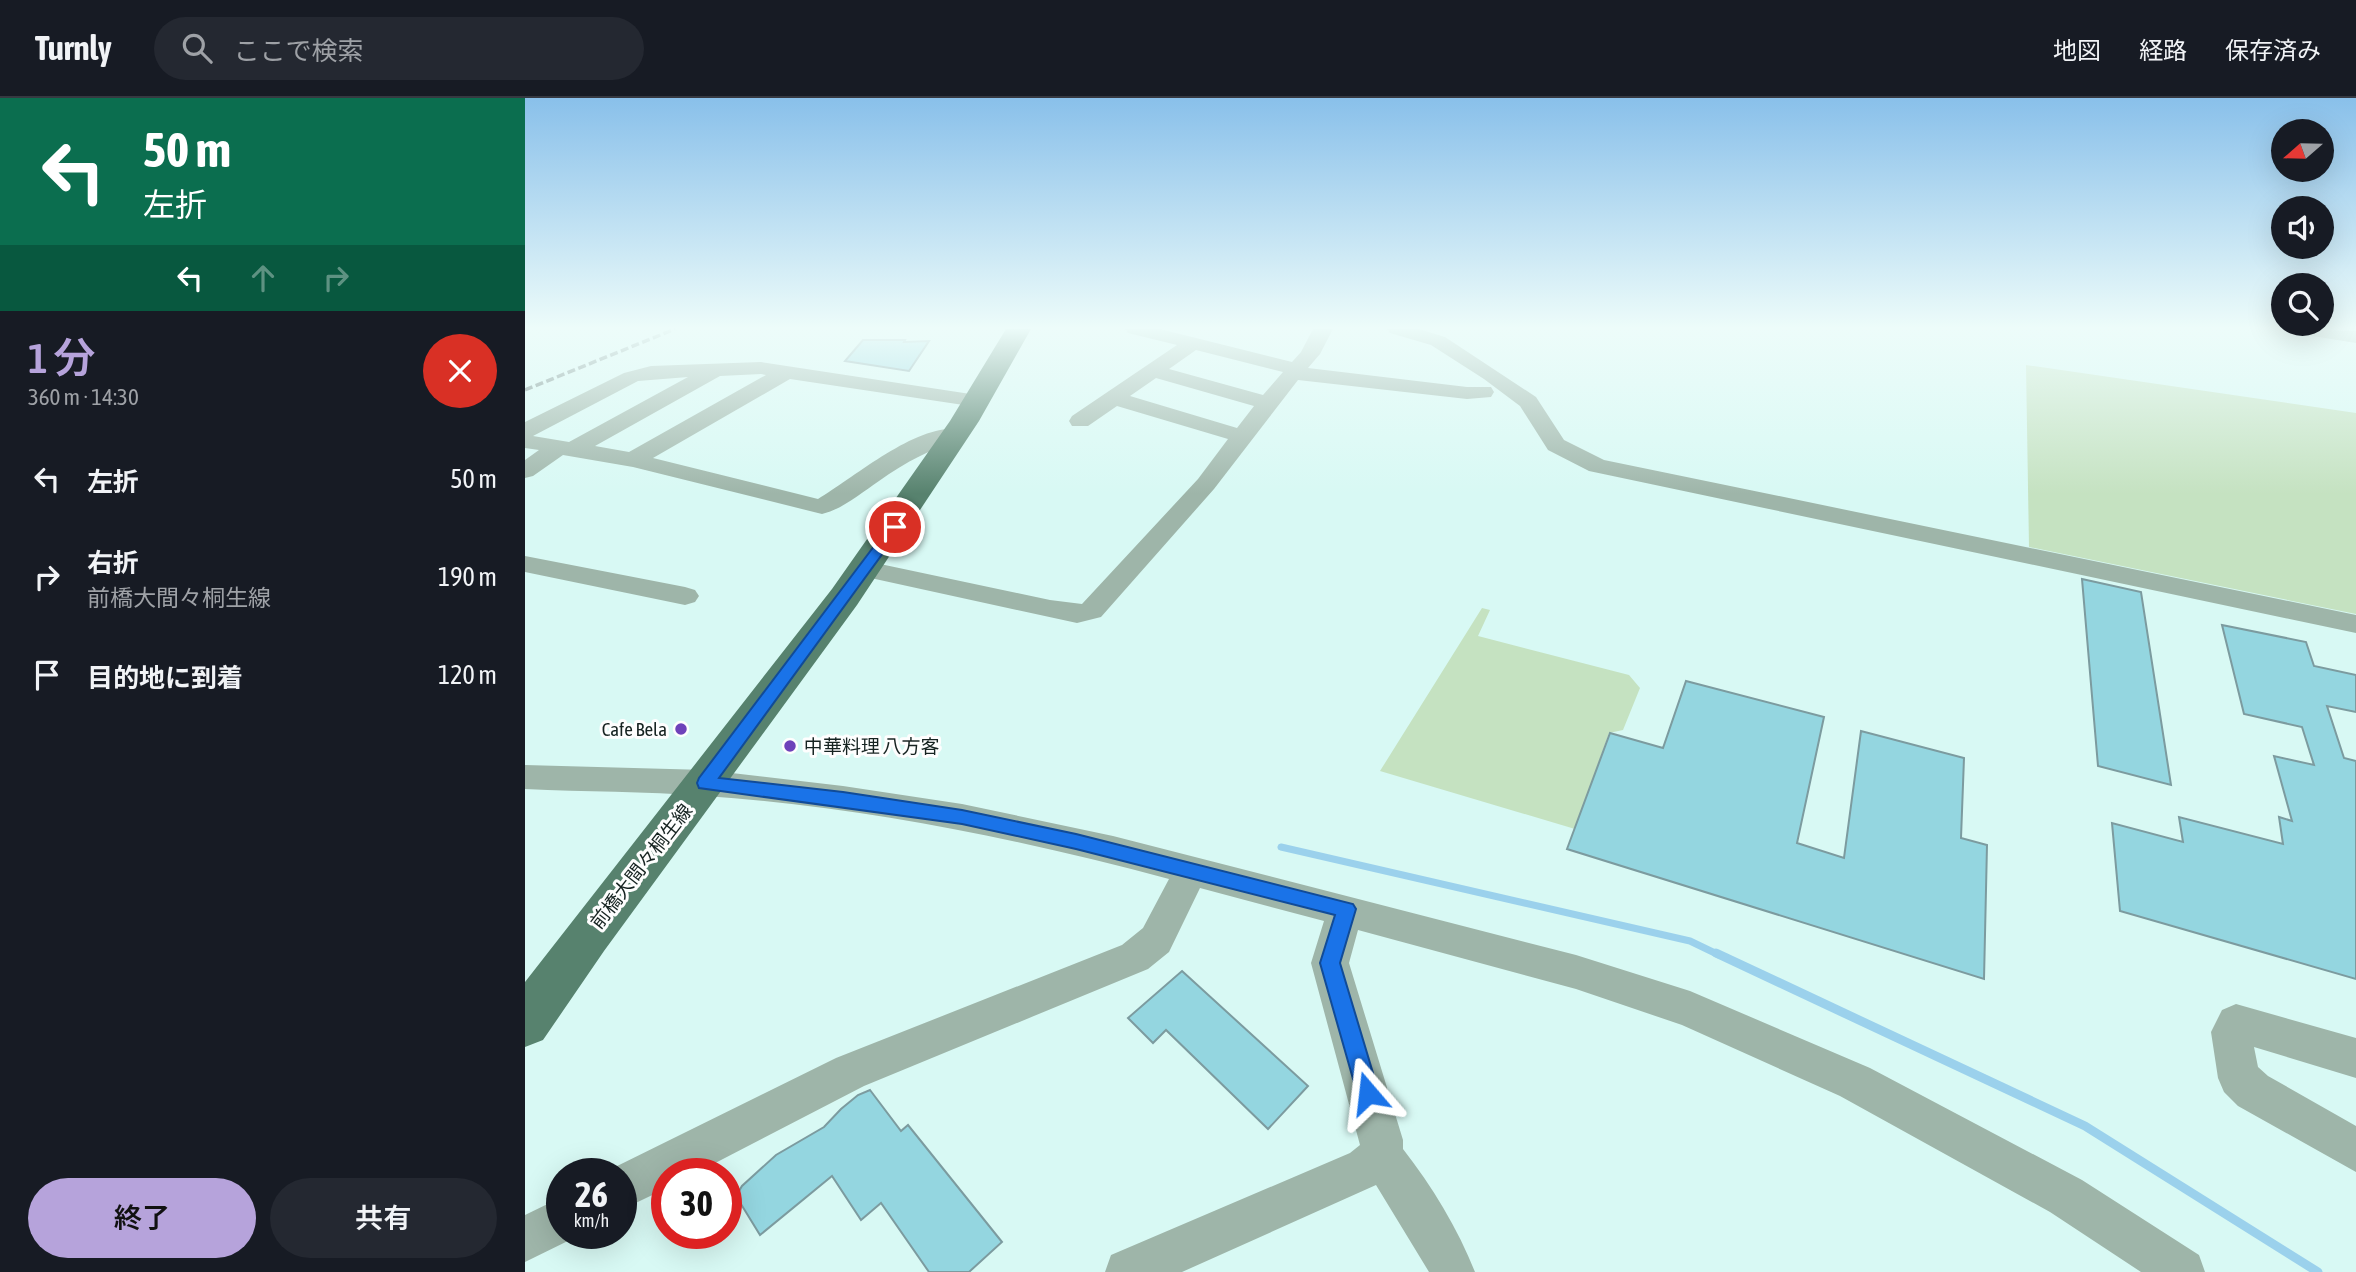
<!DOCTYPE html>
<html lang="ja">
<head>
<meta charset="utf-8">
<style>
	body { margin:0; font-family:"Asap Condensed","Noto Sans JP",sans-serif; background:#242831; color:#f1f3f6; height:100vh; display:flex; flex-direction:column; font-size:26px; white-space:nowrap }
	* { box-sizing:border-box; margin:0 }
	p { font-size:23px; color:#9ea1a6 }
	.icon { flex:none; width:38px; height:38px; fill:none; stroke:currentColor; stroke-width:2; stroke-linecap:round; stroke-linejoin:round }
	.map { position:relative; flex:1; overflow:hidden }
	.side { display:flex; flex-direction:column; background:#171b24; width:525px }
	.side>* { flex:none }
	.guide { background:#0b6e4f; color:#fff; overflow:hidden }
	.needle { width:46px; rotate:250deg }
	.buttons { position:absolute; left:1746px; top:21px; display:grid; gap:14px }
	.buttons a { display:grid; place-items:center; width:63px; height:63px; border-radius:50%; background:#171b24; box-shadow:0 7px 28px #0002; font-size:35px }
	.speed { position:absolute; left:21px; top:1060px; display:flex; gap:14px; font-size:35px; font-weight:700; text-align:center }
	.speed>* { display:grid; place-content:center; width:91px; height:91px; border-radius:50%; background:#171b24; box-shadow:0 7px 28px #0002; line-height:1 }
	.speed small { font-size:18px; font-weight:400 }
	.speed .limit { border:10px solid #d22; background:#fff; color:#111 }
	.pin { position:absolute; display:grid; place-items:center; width:60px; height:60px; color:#fff; margin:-30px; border:4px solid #fff; border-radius:50%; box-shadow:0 2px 7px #0007 }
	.me { position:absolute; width:77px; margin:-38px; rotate:343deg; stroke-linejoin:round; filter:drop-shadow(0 0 5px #0008) }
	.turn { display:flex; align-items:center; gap:24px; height:147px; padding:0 28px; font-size:32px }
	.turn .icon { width:91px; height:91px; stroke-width:2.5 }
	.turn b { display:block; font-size:49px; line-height:60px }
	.lanes { display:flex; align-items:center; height:66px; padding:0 28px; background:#0003; justify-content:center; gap:35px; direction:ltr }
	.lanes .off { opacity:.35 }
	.round { display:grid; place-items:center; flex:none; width:74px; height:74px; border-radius:37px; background:#242831 }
	.overview { display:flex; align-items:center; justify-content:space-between; height:119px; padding:0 28px }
	h1 { font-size:42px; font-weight:600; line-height:52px; color:#b6a3db }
	.cta { display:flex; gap:14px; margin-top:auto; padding:14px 28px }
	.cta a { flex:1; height:80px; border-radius:42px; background:#b6a3db; color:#111; font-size:28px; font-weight:600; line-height:80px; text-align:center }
	.cta a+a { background:#242831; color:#f1f3f6 }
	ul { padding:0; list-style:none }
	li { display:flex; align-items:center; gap:21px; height:98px; padding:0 28px }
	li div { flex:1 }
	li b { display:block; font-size:26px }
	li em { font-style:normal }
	header { display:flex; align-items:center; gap:42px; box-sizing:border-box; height:98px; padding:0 35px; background:#171b24; border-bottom:2px solid #363941 }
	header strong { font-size:33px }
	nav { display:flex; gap:38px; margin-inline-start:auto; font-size:24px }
	.search { width:490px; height:63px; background:#242831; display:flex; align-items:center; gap:18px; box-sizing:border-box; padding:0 24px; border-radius:38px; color:#9ea1a6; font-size:26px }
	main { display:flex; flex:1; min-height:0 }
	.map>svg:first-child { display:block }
	.green { fill:#c5e2c1 }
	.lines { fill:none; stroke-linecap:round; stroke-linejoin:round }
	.stream-far1 { stroke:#9bd1ec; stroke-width:7 }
	.stream { stroke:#9bd1ec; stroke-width:9 }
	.building { fill:#94d6e0; stroke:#7c9b9f; stroke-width:2 }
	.minor { fill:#9eb5a9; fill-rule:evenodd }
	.major { fill:#57826e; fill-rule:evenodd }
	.rail { stroke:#6b817e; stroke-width:3.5; stroke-dasharray:8 3.5; stroke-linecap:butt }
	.route { fill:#1a73e8; stroke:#114b97; stroke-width:2 }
	.poi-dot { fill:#6e42ba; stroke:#fefefe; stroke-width:2.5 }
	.labels { text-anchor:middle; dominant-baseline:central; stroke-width:6; stroke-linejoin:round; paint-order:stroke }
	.poi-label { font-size:19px; fill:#162321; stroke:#fefefe; text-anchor:end }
	.street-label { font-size:19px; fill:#162321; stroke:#fefefe }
</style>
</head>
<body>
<header>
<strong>Turnly</strong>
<div class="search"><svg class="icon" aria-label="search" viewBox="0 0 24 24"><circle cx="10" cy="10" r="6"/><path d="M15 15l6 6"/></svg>ここで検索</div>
<nav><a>地図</a><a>経路</a><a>保存済み</a></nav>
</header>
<main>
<section class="side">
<div class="guide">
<div class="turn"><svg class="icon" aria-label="left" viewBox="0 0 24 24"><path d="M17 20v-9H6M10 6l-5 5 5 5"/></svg><div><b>50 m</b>左折</div></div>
<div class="lanes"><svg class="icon" aria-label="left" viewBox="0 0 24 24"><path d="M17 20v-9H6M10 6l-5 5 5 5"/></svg><svg class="icon off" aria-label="ahead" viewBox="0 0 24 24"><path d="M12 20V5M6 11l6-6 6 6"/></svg><svg class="icon off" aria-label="right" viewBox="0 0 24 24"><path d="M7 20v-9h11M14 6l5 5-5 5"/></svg></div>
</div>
<div class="overview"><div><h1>1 分</h1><p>360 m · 14:30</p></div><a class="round" style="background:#d93025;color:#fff"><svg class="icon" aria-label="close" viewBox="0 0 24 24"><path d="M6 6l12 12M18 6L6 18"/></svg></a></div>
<ul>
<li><svg class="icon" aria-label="left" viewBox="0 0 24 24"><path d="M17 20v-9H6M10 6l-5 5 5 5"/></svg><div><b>左折</b></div><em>50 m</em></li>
<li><svg class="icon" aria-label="right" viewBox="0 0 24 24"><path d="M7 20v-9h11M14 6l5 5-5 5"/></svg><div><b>右折</b><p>前橋大間々桐生線</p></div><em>190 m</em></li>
<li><svg class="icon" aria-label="arrive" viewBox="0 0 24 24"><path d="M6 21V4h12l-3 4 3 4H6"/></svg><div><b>目的地に到着</b></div><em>120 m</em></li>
</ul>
<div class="cta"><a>終了</a><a>共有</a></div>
</section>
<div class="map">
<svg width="1831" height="1174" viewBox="0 0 1831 1174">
	<rect width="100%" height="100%" fill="#d8f9f4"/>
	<g class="green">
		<polygon points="1501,267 1831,315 1831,516 1504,449"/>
		<polygon points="957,510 965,512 953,538 1104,577 1115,590 1098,632 1084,635 1050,731 855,673"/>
	</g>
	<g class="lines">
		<polyline class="stream-far1" points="756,749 1165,843 1194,857"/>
		<polyline class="stream" points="1191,855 1560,1028 1793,1174"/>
	</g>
	<g class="building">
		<polygon points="338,242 380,242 379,244 404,243 384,273 320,263"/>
		<polygon points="1557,481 1616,494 1646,687 1573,668"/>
		<polygon points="1697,527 1781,544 1789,568 1831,577 1831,614 1802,608 1819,660 1831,663 1831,881 1595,813 1587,725 1658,744 1654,719 1758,746 1754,719 1767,723 1749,658 1789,667 1777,629 1719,616"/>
		<polygon points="1161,583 1299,619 1272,745 1319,760 1336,633 1439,660 1436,740 1462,747 1459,881 1042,751 1085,635 1138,650"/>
		<polygon points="657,873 783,988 743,1031 641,932 628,945 603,920"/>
		<polygon points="345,992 376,1033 383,1027 477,1144 444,1174 404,1174 356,1105 336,1122 307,1078 235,1137 211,1098 217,1088 251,1057 299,1029 316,1011 333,997"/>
	</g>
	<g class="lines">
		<g class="minor">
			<path d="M 600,231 L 635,231 L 767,264 L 776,254 L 788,231 L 808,231 L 795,256 L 783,270 L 942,289 L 966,289 L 969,294 L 966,299 L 942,301 L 773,282 L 689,391 L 576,519 L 552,525 L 332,477 L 328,471 L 332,465 L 341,463 L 525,502 L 557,506 L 673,381 L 703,341 L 592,308 L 563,328 L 547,328 L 544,323 L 547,318 L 652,247 L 603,235 ZM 671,252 L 758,274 L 738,297 L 644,271 ZM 631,280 L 729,308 L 712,330 L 605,298 Z"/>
			<polygon points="862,231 894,231 920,239 1011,299 1039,342 1079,362 1831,517 1831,535 1064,373 1023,352 995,308 959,281 906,247 865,235"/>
			<polygon points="1771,231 1831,233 1831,245 1781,237"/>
			<path d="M 236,264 L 452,297 L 460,298 L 463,303 L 460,308 L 452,309 L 265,281 L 128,360 L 293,401 C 329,380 395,322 438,332 L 441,337 L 438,342 C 406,350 381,364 354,383 C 336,395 318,411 297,416 L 108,369 L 38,357 L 8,378 L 0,380 L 0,362 L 14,352 L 0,350 L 0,324 L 99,275 L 126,268 ZM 236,276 L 241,277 L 104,354 L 70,348 L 195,278 ZM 163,279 L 44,344 L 8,338 L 113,283 Z"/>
			<polygon points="0,458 160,489 170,492 174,498 170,504 160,507 0,474"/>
			<path d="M 0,667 L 181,672 L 318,688 L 437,706 L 588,738 L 1051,857 L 1165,893 L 1345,970 L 1557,1082 L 1674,1157 L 1680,1174 L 1616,1174 L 1525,1114 L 1315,998 L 1157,927 L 1051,891 L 833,832 L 824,865 L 878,1042 L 878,1051 C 907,1088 933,1131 950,1174 L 904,1174 L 851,1087 L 657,1174 L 580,1174 L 586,1157 L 825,1055 L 835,1047 L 786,865 L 799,823 L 675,790 L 644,854 L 623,871 L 339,988 L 169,1076 L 142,1076 L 142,1090 L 96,1112 L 96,1076 L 80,1074 L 311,960 L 597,847 L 618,830 L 644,781 C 495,741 334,708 180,698 C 120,693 60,694 0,691 Z"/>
			<polygon points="1711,906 1831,940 1831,980 1729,949 1733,969 1743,978 1831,1028 1831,1074 1713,1008 1699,994 1693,980 1686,934 1697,912"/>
			<polygon points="37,1099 37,1136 54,1136 53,1138 0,1164 0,1117"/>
		</g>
		<polygon class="major" points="481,231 506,231 454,323 332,507 79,853 18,942 0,949 0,884 307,491 425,323"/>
		<polyline class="rail" points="0,292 150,231"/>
	</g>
	<linearGradient id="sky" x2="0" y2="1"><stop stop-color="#89c0ea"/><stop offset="0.58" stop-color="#edfcfa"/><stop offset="1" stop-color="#edfcfa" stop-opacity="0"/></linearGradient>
	<rect width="1831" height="396" fill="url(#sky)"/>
	<polygon class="route" points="370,425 377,429 194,680 318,694 437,712 551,736 828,806 831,811 815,865 854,995 851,1003 843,1006 835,1003 832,995 795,865 810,817 551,751 437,726 174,690 172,685 174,680 365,427"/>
	<g class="poi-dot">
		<circle cx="156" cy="631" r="7"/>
		<circle cx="265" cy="648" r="7"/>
	</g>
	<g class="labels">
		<g class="poi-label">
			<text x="142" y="631">Cafe Bela</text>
			<text x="279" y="648" text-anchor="start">中華料理 八方客</text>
		</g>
		<g class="street-label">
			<text transform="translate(116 768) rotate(-52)">前橋大間々桐生線</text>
		</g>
	</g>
</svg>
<div class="buttons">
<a><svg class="needle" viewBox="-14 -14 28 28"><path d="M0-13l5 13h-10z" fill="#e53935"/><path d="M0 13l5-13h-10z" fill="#9ea1a6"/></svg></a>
<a><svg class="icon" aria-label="sound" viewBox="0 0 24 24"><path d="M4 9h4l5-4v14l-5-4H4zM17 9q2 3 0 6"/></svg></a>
<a><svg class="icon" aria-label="search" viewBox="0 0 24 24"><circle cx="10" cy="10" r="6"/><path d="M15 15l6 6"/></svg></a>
</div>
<div class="speed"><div>26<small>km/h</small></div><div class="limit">30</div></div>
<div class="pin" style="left:370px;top:429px;background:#d93025"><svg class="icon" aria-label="arrive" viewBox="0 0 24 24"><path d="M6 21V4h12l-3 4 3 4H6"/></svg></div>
<svg class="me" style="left:843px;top:995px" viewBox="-20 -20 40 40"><path d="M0-17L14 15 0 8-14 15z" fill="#1a73e8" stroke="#fff" stroke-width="4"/></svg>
</div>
</main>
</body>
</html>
